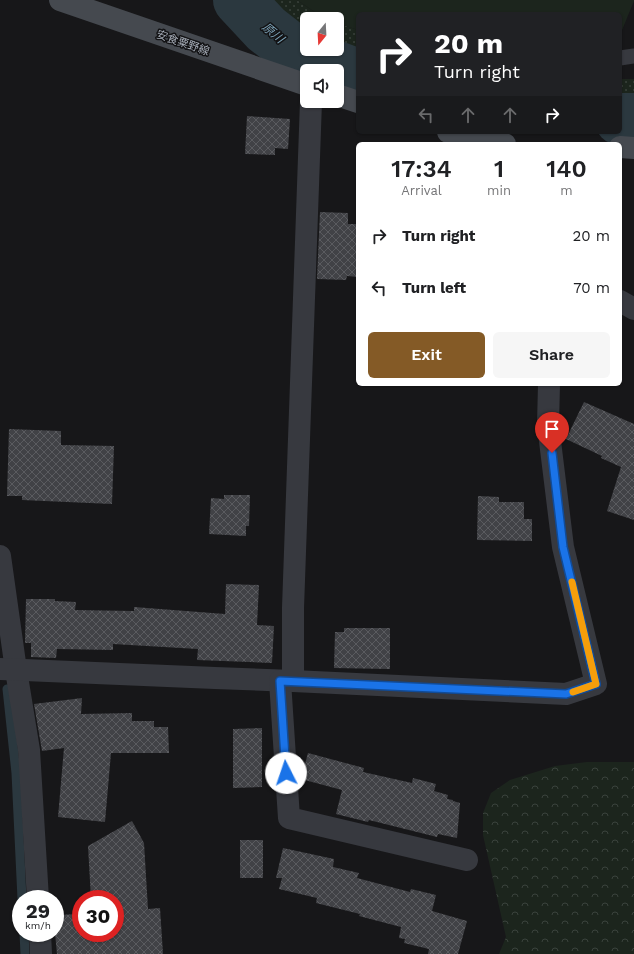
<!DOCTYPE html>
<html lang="en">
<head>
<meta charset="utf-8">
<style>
	body { margin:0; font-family:"Work Sans","Noto Sans JP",sans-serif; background:#f6f6f6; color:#202124; height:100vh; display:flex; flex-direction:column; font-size:15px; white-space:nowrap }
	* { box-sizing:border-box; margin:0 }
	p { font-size:13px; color:#757577 }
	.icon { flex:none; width:22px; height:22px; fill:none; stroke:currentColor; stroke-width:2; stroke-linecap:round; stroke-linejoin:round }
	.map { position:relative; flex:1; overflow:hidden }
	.details { position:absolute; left:356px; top:142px; width:266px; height:244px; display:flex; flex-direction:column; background:#fff; border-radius:6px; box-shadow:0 1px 3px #0004 }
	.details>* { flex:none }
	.top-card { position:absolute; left:356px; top:12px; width:266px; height:122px; border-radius:6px; box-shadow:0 1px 3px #0004; background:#202124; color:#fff; overflow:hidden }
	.needle { width:26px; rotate:198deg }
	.buttons { position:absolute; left:300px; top:12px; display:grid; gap:8px }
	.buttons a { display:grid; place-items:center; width:44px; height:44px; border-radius:6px; background:#fff; box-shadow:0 1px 3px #0004; font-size:20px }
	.speed { position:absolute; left:12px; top:890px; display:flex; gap:8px; font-size:20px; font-weight:700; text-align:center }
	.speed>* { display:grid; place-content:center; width:52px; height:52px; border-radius:50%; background:#fff; box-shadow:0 1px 3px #0004; line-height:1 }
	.speed small { font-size:10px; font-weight:400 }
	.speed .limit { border:6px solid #d22; background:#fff; color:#111 }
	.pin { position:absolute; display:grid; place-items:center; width:34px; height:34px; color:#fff; margin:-41px -17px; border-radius:50% 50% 50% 0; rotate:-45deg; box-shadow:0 0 4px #0007 }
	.pin .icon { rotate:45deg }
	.me { position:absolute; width:44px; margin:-22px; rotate:356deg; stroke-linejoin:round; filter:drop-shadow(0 0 3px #0008) }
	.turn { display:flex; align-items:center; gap:14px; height:84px; padding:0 12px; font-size:18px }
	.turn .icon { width:52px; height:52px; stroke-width:2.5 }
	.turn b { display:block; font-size:28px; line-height:34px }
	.lanes { display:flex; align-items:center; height:38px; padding:0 12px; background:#0003; justify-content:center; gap:20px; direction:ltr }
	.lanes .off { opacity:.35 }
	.eta { display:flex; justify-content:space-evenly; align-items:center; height:68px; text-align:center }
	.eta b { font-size:24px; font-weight:600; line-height:28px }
	.button { display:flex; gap:8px; margin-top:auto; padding:8px 12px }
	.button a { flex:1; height:46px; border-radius:6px; background:#845a26; color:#fff; font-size:16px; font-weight:600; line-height:46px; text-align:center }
	.button a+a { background:#f6f6f6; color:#202124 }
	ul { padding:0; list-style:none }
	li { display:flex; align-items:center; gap:12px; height:52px; padding:0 12px }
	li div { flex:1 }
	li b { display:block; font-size:15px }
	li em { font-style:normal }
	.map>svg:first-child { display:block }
	.grass { fill:url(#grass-dots) }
	.forest { fill:url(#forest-crowns) }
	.pitch { fill:#1c251d }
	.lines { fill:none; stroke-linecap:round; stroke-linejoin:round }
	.stream { stroke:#2b383f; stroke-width:9 }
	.river { stroke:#2b383f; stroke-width:52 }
	.building { fill:url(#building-cross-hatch) }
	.lane { stroke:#37393f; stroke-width:15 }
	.street { stroke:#37393f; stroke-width:22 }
	.secondary { stroke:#45494f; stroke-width:22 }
	.route-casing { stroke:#114b97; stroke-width:10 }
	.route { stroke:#1a73e8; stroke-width:7 }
	.slow { stroke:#f59e0b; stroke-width:7 }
	.labels { text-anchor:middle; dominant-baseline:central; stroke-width:3; stroke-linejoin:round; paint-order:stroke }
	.street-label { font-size:11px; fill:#a8afba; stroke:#121214 }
	.water-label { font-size:12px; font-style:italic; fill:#7ca3b8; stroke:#121214 }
</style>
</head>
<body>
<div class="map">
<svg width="634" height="954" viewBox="0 0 634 954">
	<defs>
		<pattern id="grass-dots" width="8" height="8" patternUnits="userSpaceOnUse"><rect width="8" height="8" fill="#1c251d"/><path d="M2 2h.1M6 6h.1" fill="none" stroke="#3a423c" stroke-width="1.8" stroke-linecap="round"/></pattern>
		<pattern id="forest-crowns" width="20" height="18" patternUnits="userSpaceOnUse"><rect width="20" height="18" fill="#1c251d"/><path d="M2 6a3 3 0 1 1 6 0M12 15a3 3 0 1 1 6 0" fill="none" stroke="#3a423c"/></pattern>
		<pattern id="building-cross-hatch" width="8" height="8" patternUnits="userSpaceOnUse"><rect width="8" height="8" fill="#414246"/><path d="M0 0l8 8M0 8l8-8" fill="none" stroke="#5a5b5f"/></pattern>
	</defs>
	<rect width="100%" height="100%" fill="#171719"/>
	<g class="grass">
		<polygon points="228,0 297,0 322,17 327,19 307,19 307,49 337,49 337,23 358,30 358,82 337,75 337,71 323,71 308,66 249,23"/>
		<polygon points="620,79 634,79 634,130 620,129"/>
	</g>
	<polygon class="forest" points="587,762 634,762 634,954 499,954 506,937 483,835 483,813 491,793 510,780 555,766"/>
	<polygon class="pitch" points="297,0 634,0 634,1 620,35 620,14 358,14 358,30 337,23 337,19 327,19 322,17"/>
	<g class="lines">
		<g class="stream">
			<polyline points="7,689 16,773 22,899"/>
			<polyline points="24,933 25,954"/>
		</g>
		<g class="river">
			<polyline points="239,0 266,29 289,47 320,61 358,75"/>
			<polyline points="620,119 634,119"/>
		</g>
	</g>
	<g class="building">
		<polygon points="247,116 290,119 288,149 275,148 275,155 245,154"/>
		<polygon points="320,212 348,213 348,224 358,224 358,277 347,276 346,280 317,279"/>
		<polygon points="584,402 634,424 634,520 607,511 621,467 601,458 602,456 566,439"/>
		<polygon points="9,429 61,431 61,445 114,446 112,504 22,500 22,496 7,496"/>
		<polygon points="224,495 250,495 249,526 246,526 246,536 209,534 211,498 224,499"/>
		<polygon points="478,496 499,497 499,502 524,502 524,519 532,519 532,541 477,540"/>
		<polygon points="226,584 259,585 257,625 274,626 272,663 197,660 198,649 113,644 113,650 57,649 56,658 31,657 31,643 25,643 26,599 55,599 55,601 76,602 75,610 134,611 134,607 225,614"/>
		<polygon points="344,628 390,628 390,669 334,668 335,632 344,632"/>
		<polygon points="82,698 81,714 132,713 132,721 154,721 154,727 168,727 169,753 111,753 105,822 58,817 64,748 42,751 34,704"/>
		<polygon points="262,728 262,787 233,788 233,729"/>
		<polygon points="308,753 364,768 363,772 412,783 413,778 436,784 434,791 448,795 447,799 453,800 453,801 460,803 457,838 438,834 437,837 369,820 368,822 336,814 342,790 301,779"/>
		<polygon points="132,821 144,843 148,909 160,908 163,954 57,954 55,933 55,915 81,914 81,933 115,933 115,899 91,899 88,846"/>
		<rect x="240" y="840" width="23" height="38"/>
		<polygon points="283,848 334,859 333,867 359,873 357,878 410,892 411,889 436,895 432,911 467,921 458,954 428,954 429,949 404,943 405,939 399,938 401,927 359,916 360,914 316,903 317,898 279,889 282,878 276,878"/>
	</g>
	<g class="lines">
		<polyline class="lane" points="620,58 634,56"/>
		<g class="street">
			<polyline points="620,301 634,309"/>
			<polyline points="0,556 16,670 29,750 38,899"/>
			<polyline points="0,669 215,678 293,681 566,694 596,684 563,547 548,425 549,384"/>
			<polyline points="280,681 289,818 467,860"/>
			<polyline points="293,681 293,608 311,101"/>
			<polyline points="40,933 41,954"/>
		</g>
		<g class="secondary">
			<polyline points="60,0 307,85"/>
			<polyline points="337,95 358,102"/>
			<polyline points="448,132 482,143 505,144"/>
			<polyline points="620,147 634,148"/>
		</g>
	</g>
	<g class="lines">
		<defs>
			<polyline id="route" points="286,773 280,681 566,694 596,684 563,547 552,453"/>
		</defs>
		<use href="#route" class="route-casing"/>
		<use href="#route" class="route"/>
		<polyline class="slow" points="572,582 596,684 573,692"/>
	</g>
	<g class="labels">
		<g class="street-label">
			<text transform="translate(183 43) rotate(19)">安食粟野線</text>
		</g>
		<g class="water-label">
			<text transform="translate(273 33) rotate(40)">原川</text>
		</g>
	</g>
</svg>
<div class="buttons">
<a><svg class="needle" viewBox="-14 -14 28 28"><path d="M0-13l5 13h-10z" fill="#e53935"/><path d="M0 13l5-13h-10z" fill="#757577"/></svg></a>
<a><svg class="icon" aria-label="sound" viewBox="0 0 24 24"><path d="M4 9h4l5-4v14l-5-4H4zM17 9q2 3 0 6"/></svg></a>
</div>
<div class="speed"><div>29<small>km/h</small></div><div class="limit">30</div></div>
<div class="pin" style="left:552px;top:453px;background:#d93025"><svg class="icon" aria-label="arrive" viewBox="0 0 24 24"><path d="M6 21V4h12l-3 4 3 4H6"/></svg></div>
<svg class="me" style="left:286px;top:773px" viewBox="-20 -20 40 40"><circle r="19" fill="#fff"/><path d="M0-13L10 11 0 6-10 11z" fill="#1a73e8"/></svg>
<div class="top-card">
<div class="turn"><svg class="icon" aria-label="right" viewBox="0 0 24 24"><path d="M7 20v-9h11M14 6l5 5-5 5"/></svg><div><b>20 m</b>Turn right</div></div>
<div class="lanes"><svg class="icon off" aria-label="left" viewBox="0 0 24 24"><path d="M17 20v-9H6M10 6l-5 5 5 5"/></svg><svg class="icon off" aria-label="ahead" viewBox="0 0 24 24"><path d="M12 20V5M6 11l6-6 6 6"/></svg><svg class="icon off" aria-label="ahead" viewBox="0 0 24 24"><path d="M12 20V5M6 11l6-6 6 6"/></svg><svg class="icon" aria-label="right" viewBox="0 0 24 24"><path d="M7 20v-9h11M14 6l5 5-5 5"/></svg></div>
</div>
<section class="details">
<div class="eta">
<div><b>17:34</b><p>Arrival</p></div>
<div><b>1</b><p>min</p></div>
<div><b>140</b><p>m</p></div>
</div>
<ul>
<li><svg class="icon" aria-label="right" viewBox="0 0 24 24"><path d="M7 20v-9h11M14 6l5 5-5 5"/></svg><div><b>Turn right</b></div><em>20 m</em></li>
<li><svg class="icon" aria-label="left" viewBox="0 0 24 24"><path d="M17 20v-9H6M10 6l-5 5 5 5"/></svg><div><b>Turn left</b></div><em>70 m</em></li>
</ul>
<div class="button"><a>Exit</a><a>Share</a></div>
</section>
</div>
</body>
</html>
